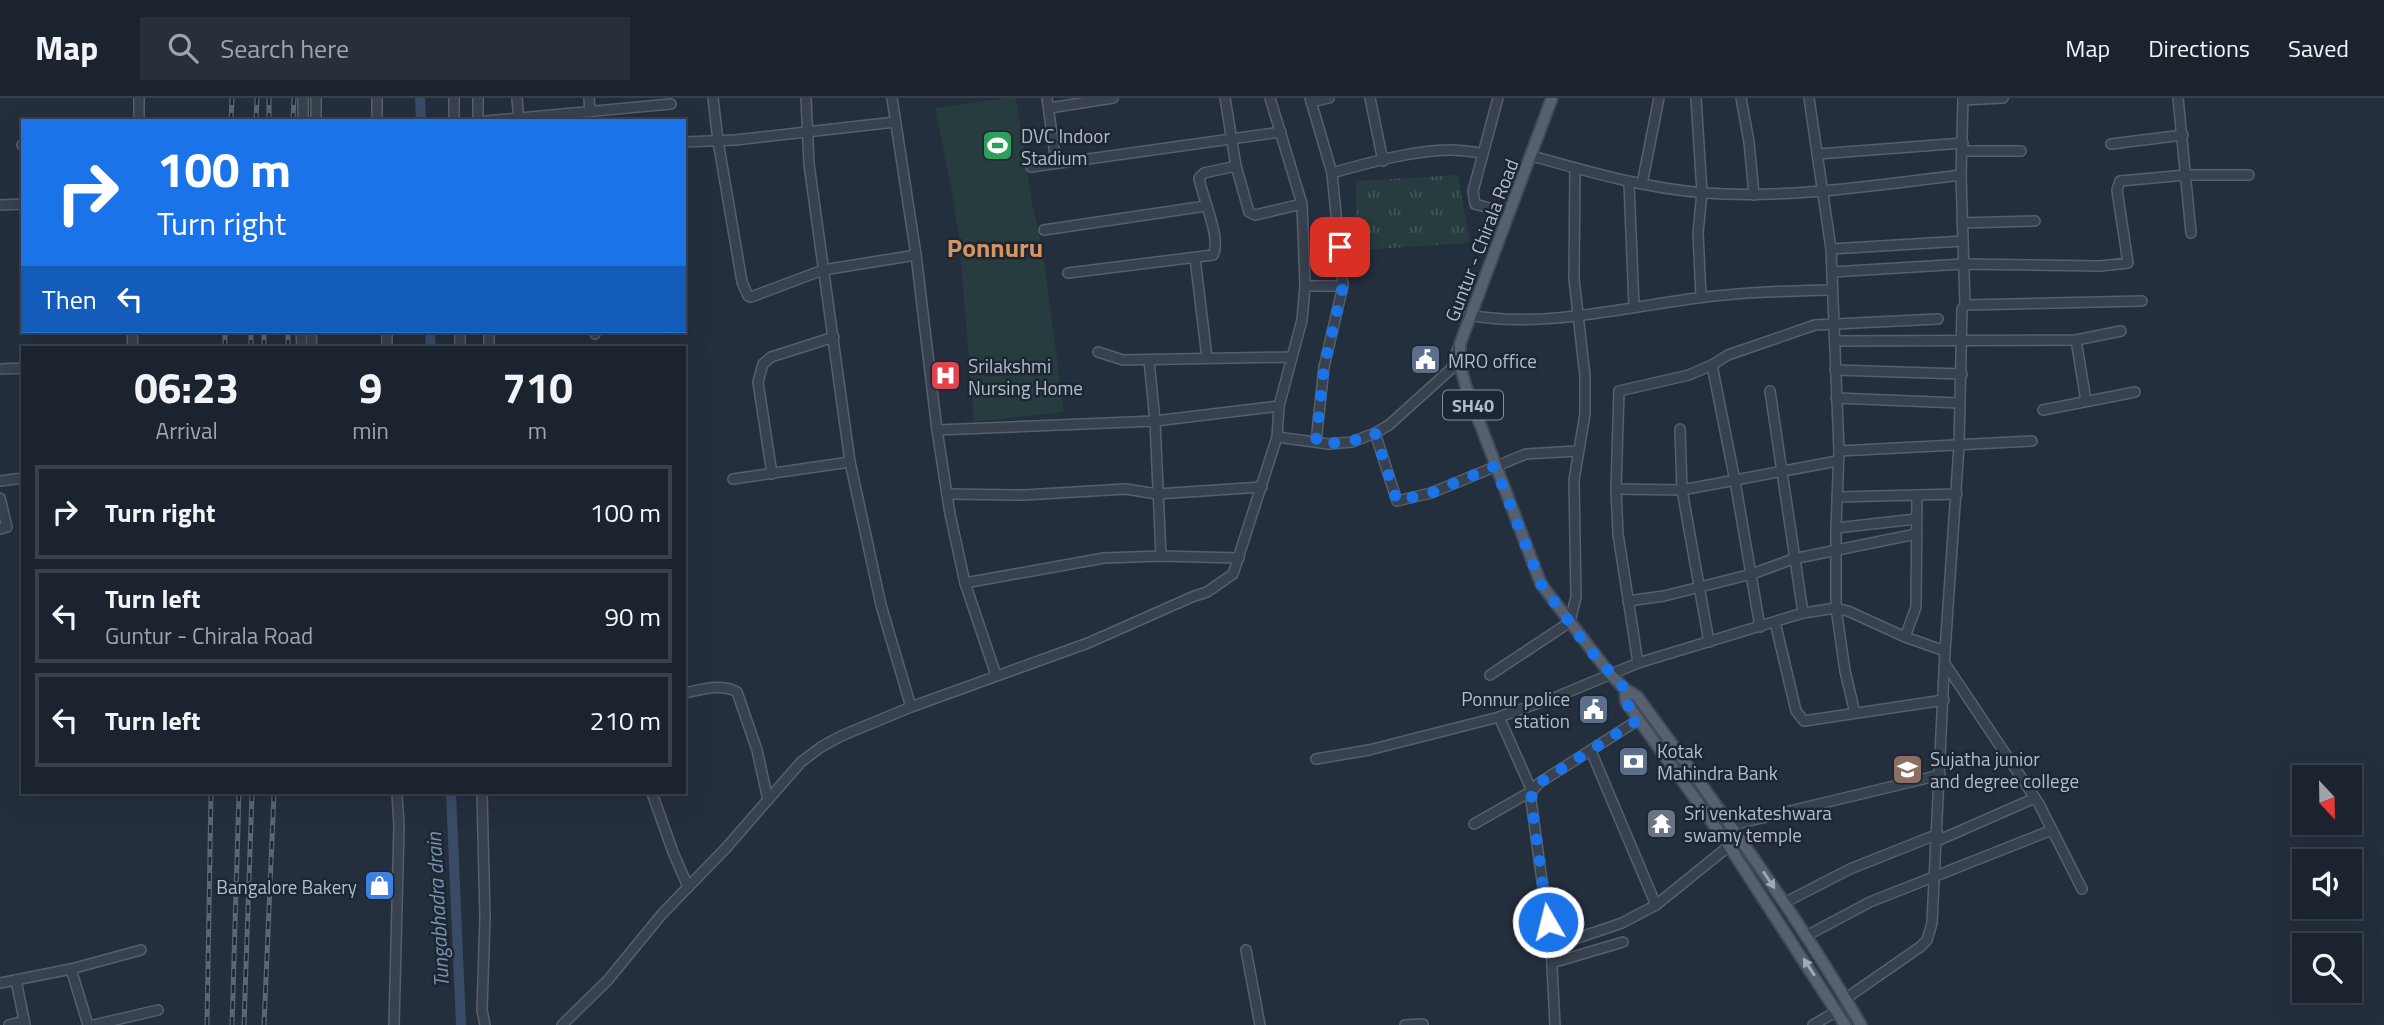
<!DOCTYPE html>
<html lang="en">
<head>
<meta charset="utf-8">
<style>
	body { margin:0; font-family:"Titillium Web",sans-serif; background:#282f3a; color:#f1f3f6; height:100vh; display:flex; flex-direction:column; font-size:26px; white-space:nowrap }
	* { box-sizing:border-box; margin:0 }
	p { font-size:23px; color:#a0a4aa }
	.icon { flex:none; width:38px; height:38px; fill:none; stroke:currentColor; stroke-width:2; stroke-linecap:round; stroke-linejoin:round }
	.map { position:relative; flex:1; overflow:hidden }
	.sheet { position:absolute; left:21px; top:248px; width:665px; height:448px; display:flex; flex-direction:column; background:#1b232e; border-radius:0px; box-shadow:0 7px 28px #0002,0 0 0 2px #39404a }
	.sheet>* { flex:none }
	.hud { position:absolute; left:21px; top:21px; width:665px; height:214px; border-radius:0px; box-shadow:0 7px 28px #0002,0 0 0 2px #39404a; background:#1a73e8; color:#fff; overflow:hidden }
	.needle { width:46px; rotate:158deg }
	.controls { position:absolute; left:2292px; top:667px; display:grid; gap:14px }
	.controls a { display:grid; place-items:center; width:70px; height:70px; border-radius:0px; background:#1b232e; box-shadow:0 7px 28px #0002,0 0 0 2px #39404a; font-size:35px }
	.pin { position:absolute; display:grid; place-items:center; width:60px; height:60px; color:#fff; margin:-30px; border-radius:14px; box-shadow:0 4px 10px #0006 }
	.me { position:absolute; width:77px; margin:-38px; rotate:352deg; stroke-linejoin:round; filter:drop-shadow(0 0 5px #0008) }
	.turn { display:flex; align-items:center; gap:24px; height:147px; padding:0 21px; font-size:32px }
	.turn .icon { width:91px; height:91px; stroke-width:2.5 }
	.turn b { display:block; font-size:49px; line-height:60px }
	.then { display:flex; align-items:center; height:66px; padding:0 21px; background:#0003; gap:14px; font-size:26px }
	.eta { display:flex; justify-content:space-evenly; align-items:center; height:119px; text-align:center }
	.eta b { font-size:42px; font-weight:700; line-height:49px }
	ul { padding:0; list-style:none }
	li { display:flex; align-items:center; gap:21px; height:94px; margin:0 14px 10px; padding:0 7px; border:4px solid #39404a; border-radius:0px }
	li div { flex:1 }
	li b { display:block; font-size:26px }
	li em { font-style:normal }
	header { display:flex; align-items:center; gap:42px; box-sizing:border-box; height:98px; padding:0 35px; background:#1b232e; border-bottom:2px solid #39404a }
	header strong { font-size:33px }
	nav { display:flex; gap:38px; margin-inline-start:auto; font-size:24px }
	.search { width:490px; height:63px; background:#282f3a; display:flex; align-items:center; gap:18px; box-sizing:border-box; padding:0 24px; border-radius:0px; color:#a0a4aa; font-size:26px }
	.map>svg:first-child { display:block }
	.grass { fill:#263c3f }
	.park { fill:url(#park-tufts) }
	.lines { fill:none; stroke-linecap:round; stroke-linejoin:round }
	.canal { stroke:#394c67; stroke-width:10 }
	.minor-casing { stroke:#565f6c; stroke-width:12 }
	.major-casing { stroke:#414a57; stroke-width:14 }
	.minor { stroke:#38414e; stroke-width:9 }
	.major { stroke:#56606e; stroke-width:10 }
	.rail-casing { stroke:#5a6575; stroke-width:5 }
	.rail { stroke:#1d2633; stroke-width:2.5; stroke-dasharray:8; stroke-linecap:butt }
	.oneway { fill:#a1aab7 }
	.route { stroke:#1a73e8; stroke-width:12; stroke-dasharray:0 21.6 }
	.labels { text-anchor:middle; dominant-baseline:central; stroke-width:5; stroke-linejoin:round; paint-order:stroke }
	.shield { fill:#1d2633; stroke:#878f9c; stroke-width:2 }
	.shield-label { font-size:18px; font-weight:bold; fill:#b4bcc9 }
	.poi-label { font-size:19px; fill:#b4bcc9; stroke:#1d2633; text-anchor:start }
	.street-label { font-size:19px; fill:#b4bcc9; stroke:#1d2633 }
	.water-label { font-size:21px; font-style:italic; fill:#7c92b1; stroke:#1d2633 }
	.district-label { font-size:26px; font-weight:bold; fill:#d59563; stroke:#1d2633 }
</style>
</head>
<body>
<header>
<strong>Map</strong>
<div class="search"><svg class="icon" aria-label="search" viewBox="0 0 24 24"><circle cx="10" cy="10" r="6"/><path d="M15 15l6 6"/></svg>Search here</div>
<nav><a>Map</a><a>Directions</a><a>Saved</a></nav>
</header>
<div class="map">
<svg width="2384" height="927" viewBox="0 0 2384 927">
	<defs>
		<pattern id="park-tufts" width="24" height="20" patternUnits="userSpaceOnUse" patternTransform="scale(1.75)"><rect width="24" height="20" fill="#263c3f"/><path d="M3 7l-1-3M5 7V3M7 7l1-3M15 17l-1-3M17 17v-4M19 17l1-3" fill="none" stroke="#435659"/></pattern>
	</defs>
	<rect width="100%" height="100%" fill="#242f3e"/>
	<polygon class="grass" points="1007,0 1016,0 1032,105 1043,155 1064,314 974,324 959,140 952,94 935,10"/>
	<polygon class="park" points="1458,77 1470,145 1357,152 1356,83"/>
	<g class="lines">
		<g class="canal">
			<polyline points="420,0 421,23"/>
			<polyline points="430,233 431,250"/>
			<polyline points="451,695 461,927"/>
		</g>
		<defs>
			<g id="minor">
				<polyline points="139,0 139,23"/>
				<polyline points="377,0 377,23"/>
				<polyline points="478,0 478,23"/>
				<polyline points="517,0 519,23"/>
				<polyline points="589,0 590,14"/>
				<polyline points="713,0 718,43 742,184 748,198 751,199 823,172 916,157"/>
				<polyline points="806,0 809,66 850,364 881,507 911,609"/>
				<polyline points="892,0 916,157 937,332 950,416 965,485 996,577"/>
				<polyline points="1047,0 1056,65"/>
				<polyline points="1225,0 1236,68 1249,114 1255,117 1302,106"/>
				<polyline points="1310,0 1332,75 1343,188 1324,269 1316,344"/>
				<polyline points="1370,0 1383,63"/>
				<polyline points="1498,0 1473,93 1475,106 1509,116"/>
				<polyline points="1696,0 1702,94 1698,135 1701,199"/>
				<polyline points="1741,0 1749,44 1754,97"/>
				<polyline points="1809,0 1831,151 1839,353 1836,430 1836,510 1845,573 1855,615"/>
				<polyline points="2178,0 2191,135"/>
				<polyline points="1963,2 2003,0"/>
				<polyline points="1311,4 1329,0"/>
				<polyline points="1049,10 1113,0"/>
				<polyline points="303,23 303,0"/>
				<polyline points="316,23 316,0"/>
				<polyline points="454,23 454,0"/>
				<polyline points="486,23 671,6"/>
				<polyline points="684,44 735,42 895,24"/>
				<polyline points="2111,46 2183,37"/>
				<polyline points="22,47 23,47"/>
				<polyline points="1962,53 2021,53"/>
				<polyline points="1818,56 1963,45"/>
				<path d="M 1532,58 C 1589,74 1645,90 1705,95 C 1791,101 1876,87 1961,77"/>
				<polyline points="1031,69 1281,34"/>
				<path d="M 1332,75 C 1367,65 1414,52 1450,52 C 1461,52 1472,54 1482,55"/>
				<polyline points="1629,85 1634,209"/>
				<polyline points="1642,86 1659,0"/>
				<polyline points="0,107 23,106"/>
				<polyline points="1962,125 2035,123"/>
				<polyline points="1044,132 1206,108"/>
				<polyline points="1831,151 1963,143"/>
				<polyline points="1195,160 1207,260"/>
				<polyline points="1832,174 1963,166 2100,168 2128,165 2117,92 2120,83 2186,77 2249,77"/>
				<path d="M 1068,175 L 1213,157 C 1222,141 1202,99 1199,80 L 1204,75 L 1236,68"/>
				<polyline points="1305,188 1343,188"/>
				<polyline points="1965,207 2142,203"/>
				<path d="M 1469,217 C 1542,231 1625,209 1698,200 C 1742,194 1787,193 1832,192"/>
				<polyline points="132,233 133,250"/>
				<polyline points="301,233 302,250"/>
				<polyline points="311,233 312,250"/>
				<polyline points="387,233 387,250"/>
				<polyline points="489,233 489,250"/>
				<polyline points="594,233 595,236"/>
				<polyline points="2076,242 2086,303"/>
				<polyline points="1835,243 2076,242 2121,233"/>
				<polyline points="460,250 460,233"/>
				<polyline points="1098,254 1123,262 1292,259"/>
				<polyline points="1149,262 1155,323 1161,458"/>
				<polyline points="1712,267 1735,383 1760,529"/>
				<polyline points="0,271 23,270"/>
				<polyline points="1835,272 1962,276"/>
				<polyline points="1770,293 1803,515"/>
				<polyline points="1836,300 1959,305"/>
				<polyline points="2043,312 2135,294"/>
				<polyline points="1680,331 1682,392 1709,544"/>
				<polyline points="937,332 1155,323 1279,308"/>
				<polyline points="1375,335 1397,403 1431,395 1526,356 1577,353"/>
				<polyline points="1277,339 1329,346 1352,344 1375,335 1389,327 1451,271 1458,250"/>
				<polyline points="1839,353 2032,343"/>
				<polyline points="772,376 758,284 763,266 771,259 834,239"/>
				<polyline points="733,381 850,364"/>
				<polyline points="0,383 23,380"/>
				<polyline points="1616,391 1682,392 1837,363"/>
				<polyline points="947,396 1024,397 1126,391 1157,396 1262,389"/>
				<polyline points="1837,399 1957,396"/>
				<polyline points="0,400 7,429 0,431"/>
				<polyline points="1836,430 1916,421"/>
				<polyline points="965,485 1104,460 1161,458 1239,460"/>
				<polyline points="1628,503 1664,498 1752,476 1793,461 1916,436"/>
				<polyline points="1775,524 1796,613 1804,623 1944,602"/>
				<polyline points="1905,539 1916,509 1917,397"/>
				<polyline points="1638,565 1618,436 1616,391 1619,293 1689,277 1712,267 1728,257 1815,227 1938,221"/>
				<polyline points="1946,567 2039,706 2082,791"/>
				<polyline points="1490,577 1570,524 1576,499 1574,382 1585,316 1585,278 1574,181 1575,71"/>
				<path d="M 684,595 C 701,592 721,585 737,594 L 757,652 L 768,702"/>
				<polyline points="1591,653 1656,807"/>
				<polyline points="1316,661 1369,652 1499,619 1556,599 1638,565 1803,515 1836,510 1848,513 1905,539 1945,553"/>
				<polyline points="482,695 485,820 482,912 485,927"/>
				<polyline points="652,695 673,754 688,789"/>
				<polyline points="1474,726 1532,693 1499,619"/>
				<polyline points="1732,727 1940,677"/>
				<polyline points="1937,743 2035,700"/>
				<polyline points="1784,805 1850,771 1938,736"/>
				<polyline points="1806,838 1870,804 2052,732"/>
				<polyline points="1551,849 1622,825 1656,807 1729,748"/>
				<polyline points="1246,852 1260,927"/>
				<polyline points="1552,865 1623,844"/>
				<polyline points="71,871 88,927"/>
				<polyline points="16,882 25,927"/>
				<polyline points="0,885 71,871 141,852"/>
				<polyline points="1845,901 1920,849 1927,842 1932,825 1945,553 1959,348 1962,211 1965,207 1961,77 1963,0"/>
				<polyline points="9,927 24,923"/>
				<polyline points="94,927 158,912"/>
				<polyline points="394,927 399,728 397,695"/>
				<polyline points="562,927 608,882 662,816 726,750 801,664 821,649 841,638 911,609 1088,545 1192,499 1207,494 1233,476 1277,339 1279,308 1302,222 1305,188 1302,106 1270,0"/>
				<polyline points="1405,927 1423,926"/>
				<polyline points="1555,927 1551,849 1531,702 1532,693 1539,685 1638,622"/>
				<polyline points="1813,927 1837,913"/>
			</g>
			<g id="major">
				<path d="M 1552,0 L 1460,246 L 1460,267 L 1466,289 L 1541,486 L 1610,576 L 1625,591 L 1637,598 C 1715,705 1794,812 1861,927"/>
				<polyline points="1625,591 1626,604 1729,748 1845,927"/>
			</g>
		</defs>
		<use href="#minor" class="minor-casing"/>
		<use href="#major" class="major-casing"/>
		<use href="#minor" class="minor"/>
		<use href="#major" class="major"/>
		<defs>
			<g id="rail">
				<polyline points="231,23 232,0"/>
				<polyline points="256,23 257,0"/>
				<polyline points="269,23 269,0"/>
				<polyline points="293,23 294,0"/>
				<polyline points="225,250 225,233"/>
				<polyline points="251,250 251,233"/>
				<polyline points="264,250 264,233"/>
				<polyline points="288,250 288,233"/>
				<polyline points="207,927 211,695"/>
				<polyline points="232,927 239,695"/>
				<polyline points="244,927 252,695"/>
				<polyline points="264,927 274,695"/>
			</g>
		</defs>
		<use href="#rail" class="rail-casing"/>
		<use href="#rail" class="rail"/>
	</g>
	<defs><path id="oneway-solid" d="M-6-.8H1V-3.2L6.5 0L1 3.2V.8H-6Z" transform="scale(1.75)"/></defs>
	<g class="oneway">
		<use href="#oneway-solid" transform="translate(1769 782) rotate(56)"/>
		<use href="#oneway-solid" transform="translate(1809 869) rotate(-123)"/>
	</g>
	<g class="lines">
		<path class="route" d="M 1340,149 L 1343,188 L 1324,269 L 1316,344 C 1340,347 1353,344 1375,335 L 1397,403 L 1431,395 L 1495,368 L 1541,486 L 1590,552 L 1625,591 L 1626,604 L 1638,622 L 1539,685 L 1532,692 L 1531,702 L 1548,824"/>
	</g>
	<defs>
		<symbol id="stadium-square" viewBox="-11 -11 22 22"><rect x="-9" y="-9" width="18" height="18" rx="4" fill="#2e9e5b" stroke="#1d2633"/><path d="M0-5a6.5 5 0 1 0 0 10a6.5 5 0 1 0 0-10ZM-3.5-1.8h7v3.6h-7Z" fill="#fff"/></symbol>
		<symbol id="civic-square" viewBox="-11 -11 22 22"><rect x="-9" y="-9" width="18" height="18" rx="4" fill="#5c6f8a" stroke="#1d2633"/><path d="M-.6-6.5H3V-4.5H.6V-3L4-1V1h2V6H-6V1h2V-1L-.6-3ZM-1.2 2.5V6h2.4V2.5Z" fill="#fff"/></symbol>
		<symbol id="hospital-square" viewBox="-11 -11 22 22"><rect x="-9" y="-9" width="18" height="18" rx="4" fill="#e0444e" stroke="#1d2633"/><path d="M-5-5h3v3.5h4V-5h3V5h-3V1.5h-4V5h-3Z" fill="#fff"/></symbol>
		<symbol id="bank-square" viewBox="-11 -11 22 22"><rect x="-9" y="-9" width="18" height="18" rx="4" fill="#5c6f8a" stroke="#1d2633"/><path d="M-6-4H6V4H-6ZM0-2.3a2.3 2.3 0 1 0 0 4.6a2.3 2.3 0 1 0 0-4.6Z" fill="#fff"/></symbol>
		<symbol id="university-square" viewBox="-11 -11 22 22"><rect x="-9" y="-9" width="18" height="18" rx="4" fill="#8d6e63" stroke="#1d2633"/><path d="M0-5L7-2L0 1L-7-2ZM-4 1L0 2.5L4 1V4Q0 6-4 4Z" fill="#fff"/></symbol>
		<symbol id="temple-square" viewBox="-11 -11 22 22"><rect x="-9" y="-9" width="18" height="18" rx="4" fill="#6b7280" stroke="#1d2633"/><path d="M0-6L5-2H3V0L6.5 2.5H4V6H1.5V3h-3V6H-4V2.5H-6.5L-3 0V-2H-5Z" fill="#fff"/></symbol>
		<symbol id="shop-square" viewBox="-11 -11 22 22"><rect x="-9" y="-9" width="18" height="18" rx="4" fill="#3f7fe0" stroke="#1d2633"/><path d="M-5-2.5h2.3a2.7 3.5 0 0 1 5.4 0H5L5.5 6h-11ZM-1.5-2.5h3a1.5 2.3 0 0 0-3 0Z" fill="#fff"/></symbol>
	</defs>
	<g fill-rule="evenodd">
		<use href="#stadium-square" x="980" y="30" width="35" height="35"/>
		<use href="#civic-square" x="1408" y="244" width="35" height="35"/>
		<use href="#hospital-square" x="928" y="260" width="35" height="35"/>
		<use href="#civic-square" x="1576" y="594" width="35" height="35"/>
		<use href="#bank-square" x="1616" y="646" width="35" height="35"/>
		<use href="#university-square" x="1890" y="654" width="35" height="35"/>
		<use href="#temple-square" x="1644" y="708" width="35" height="35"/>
		<use href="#shop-square" x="362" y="770" width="35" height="35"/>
	</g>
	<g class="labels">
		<rect class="shield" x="1443" y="292.5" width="60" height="29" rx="5"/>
		<g class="shield-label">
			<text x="1473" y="307">SH40</text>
		</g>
		<g class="poi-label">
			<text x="1021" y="37">DVC Indoor<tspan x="1021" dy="22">Stadium</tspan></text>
			<text x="1448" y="262">MRO office</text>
			<text x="968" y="267">Srilakshmi<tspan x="968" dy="22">Nursing Home</tspan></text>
			<text x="1570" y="600" text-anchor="end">Ponnur police<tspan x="1570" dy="22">station</tspan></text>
			<text x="1657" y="652">Kotak<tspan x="1657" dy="22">Mahindra Bank</tspan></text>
			<text x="1930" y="660">Sujatha junior<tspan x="1930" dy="22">and degree college</tspan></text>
			<text x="1684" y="714">Sri venkateshwara<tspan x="1684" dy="22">swamy temple</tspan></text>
			<text x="357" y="788" text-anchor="end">Bangalore Bakery</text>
		</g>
		<g class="street-label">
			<text transform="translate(1481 142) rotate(-69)">Guntur - Chirala Road</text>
		</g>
		<g class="water-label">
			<text transform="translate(437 812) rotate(-93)">Tungabhadra drain</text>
		</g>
		<g class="district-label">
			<text x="995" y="149">Ponnuru</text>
		</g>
	</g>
</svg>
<div class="controls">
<a><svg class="needle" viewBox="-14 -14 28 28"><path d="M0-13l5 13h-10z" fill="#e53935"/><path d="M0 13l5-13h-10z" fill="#a0a4aa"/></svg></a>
<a><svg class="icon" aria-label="sound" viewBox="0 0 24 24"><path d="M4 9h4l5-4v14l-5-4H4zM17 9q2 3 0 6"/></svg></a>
<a><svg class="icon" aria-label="search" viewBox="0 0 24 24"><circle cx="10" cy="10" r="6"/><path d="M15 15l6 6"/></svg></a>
</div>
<div class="pin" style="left:1340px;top:149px;background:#d93025"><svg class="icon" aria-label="arrive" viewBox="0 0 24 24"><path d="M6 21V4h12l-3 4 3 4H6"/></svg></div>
<svg class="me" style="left:1548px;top:824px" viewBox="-20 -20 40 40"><circle r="17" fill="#1a73e8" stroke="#fff" stroke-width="3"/><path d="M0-11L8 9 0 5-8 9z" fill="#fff"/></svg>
<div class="hud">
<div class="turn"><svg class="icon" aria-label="right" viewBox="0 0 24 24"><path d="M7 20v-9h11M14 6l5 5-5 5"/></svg><div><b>100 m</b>Turn right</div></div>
<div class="then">Then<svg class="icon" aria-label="left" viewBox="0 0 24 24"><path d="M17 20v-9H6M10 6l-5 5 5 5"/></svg></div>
</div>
<section class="sheet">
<div class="eta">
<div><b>06:23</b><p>Arrival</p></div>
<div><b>9</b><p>min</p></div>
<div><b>710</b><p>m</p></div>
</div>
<ul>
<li><svg class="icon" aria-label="right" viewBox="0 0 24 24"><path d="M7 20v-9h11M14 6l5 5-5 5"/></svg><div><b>Turn right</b></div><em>100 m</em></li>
<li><svg class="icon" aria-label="left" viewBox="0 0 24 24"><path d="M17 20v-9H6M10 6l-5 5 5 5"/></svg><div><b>Turn left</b><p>Guntur - Chirala Road</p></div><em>90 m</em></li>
<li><svg class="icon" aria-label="left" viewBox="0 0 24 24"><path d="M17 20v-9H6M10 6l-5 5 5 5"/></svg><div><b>Turn left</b></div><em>210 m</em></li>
</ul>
</section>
</div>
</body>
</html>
